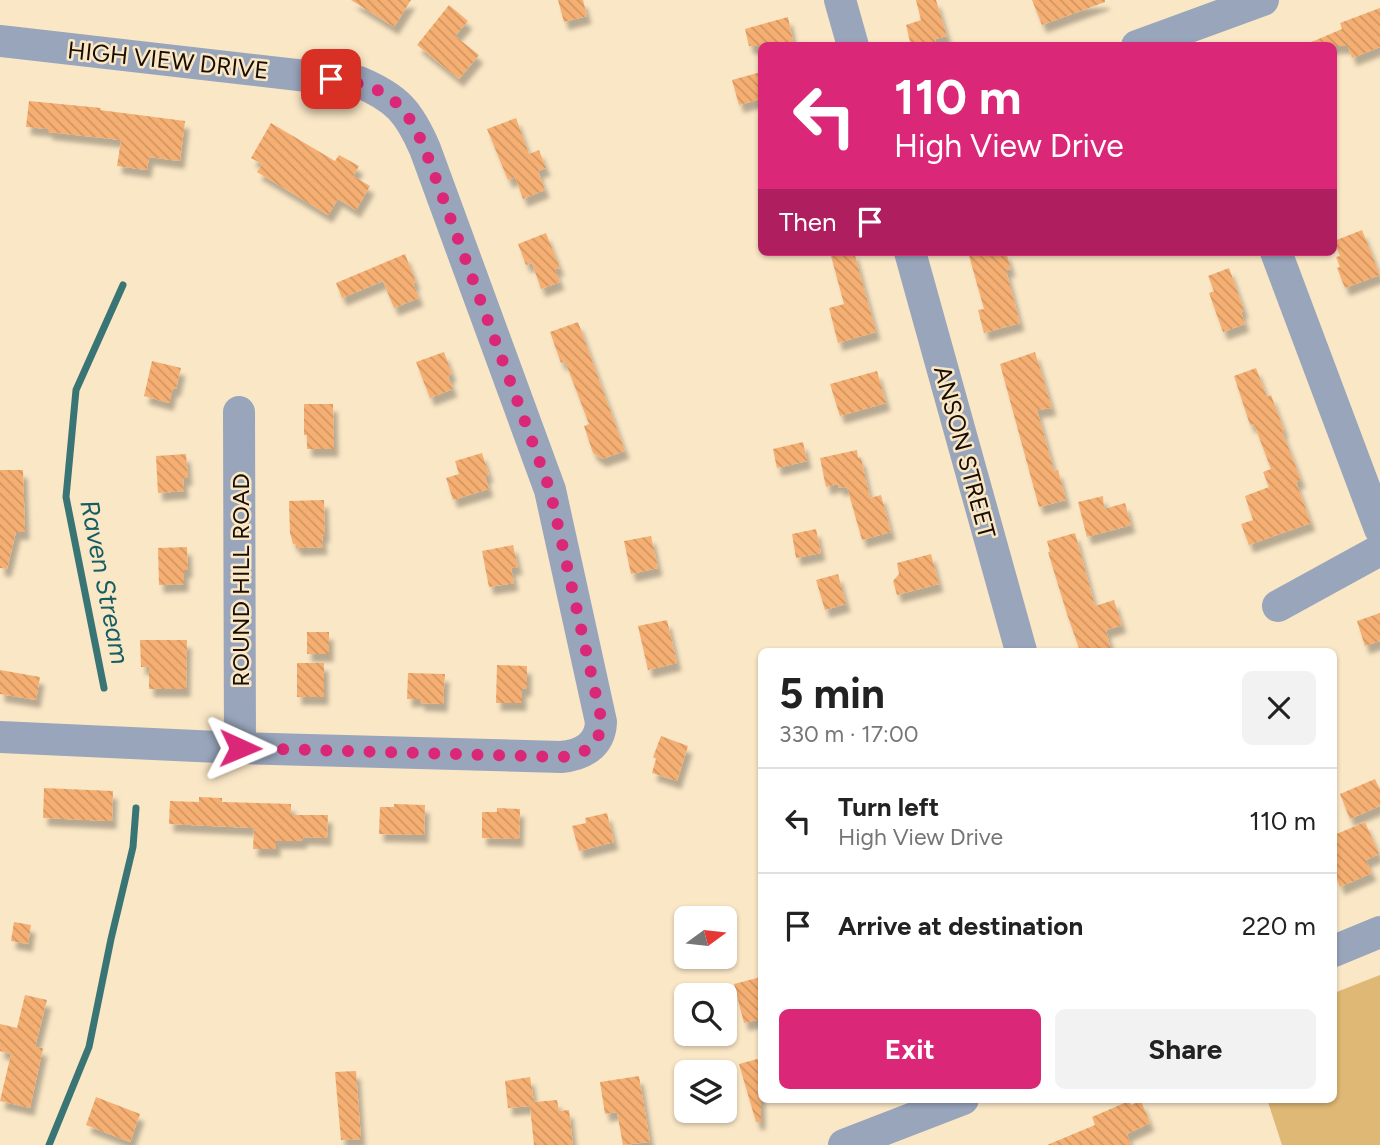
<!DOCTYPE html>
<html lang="en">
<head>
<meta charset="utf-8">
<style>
	body { margin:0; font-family:Figtree,sans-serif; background:#f2f2f2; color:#222; height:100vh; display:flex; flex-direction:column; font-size:26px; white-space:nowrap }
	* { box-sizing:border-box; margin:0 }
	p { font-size:23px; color:#767676 }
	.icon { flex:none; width:38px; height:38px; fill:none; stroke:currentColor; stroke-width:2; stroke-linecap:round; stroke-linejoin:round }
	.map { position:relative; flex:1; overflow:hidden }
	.drawer { position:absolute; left:758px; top:648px; width:579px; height:455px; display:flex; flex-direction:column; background:#fff; border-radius:10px; box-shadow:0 2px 5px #0004 }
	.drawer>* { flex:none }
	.guide { position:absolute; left:758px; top:42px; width:579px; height:214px; border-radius:10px; box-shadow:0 2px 5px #0004; background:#db2777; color:#fff; overflow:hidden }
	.needle { width:46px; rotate:75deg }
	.fabs { position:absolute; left:674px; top:906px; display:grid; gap:14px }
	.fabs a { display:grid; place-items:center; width:63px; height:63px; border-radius:10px; background:#fff; box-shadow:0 2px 5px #0004; font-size:35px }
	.pin { position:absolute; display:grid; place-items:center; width:60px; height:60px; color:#fff; margin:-30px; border-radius:14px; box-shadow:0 4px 10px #0006 }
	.me { position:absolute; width:77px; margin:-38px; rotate:91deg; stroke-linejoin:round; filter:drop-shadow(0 0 5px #0008) }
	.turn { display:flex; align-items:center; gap:24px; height:147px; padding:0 21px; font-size:32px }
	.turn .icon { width:91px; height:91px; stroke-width:2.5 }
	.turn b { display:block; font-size:49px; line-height:60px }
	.then { display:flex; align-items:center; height:66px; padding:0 21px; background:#0003; gap:14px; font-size:26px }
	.round { display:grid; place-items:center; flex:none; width:74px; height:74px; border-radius:10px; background:#f2f2f2 }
	.headline { display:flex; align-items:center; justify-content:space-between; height:119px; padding:0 21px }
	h1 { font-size:42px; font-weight:700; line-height:52px }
	.button { display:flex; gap:14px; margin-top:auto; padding:14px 21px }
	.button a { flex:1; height:80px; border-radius:10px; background:#db2777; color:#fff; font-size:28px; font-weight:700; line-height:80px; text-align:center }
	.button a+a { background:#f2f2f2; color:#222 }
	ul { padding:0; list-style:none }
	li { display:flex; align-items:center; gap:21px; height:105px; padding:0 21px; border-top:2px solid #e0e0e0 }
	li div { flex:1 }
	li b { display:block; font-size:26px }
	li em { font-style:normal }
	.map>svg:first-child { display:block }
	.green { fill:#deb874 }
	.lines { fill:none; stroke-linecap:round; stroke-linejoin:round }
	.stream { stroke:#3a7575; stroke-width:7 }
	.building { fill:url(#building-back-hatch); filter:url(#shadow) }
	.minor { stroke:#98a5bb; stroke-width:32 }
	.route { stroke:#db2777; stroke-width:12; stroke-dasharray:0 21.6 }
	.labels { text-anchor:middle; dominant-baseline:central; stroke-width:5; stroke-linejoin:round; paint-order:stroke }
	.street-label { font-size:24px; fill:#180d00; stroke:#fae7c6 }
	.water-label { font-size:26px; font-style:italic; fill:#145e63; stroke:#fae7c6 }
</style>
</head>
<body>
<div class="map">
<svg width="1380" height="1145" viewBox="0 0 1380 1145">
	<defs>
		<pattern id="building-back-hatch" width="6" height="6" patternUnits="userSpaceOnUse" patternTransform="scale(1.75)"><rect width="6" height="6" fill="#f6af72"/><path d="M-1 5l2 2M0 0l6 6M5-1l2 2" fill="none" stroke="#d29561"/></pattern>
		<filter id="shadow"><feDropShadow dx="4.5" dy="8" stdDeviation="2" flood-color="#0004"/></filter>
	</defs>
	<rect width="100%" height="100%" fill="#fae7c6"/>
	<polygon class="green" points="1380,975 1380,1145 1282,1145 1267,1099 1334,1099 1334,993"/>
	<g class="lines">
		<g class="stream">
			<polyline points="104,688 66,497 76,390 123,285"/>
			<polyline points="49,1145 89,1047 111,939 133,847 136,808"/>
		</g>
	</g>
	<g class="building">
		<polygon points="351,0 411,0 394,27"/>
		<polygon points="558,0 583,0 587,16 564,22"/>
		<polygon points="916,0 936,0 947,36 935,39 937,46 911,46 906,25 921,20"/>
		<polygon points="1032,0 1105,0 1105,2 1042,25"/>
		<polygon points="449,5 468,21 455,36 479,55 459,79 417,45"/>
		<polygon points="1380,8 1380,47 1352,58 1348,46 1302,46 1342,29 1340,23"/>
		<polygon points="788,17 794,46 749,46 745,29"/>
		<polygon points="761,72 761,99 739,105 732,80"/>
		<polygon points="29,101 101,108 100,110 185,121 180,161 149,157 147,170 117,166 121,140 48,132 48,129 26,127"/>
		<polygon points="516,118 529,154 539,150 546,168 538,171 545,190 523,199 515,177 508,180 487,129"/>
		<polygon points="271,123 335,161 339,155 359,166 353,176 370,186 356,210 338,199 328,215 257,172 262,164 251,158"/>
		<polygon points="1362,230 1380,275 1345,288 1337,268 1340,267 1336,257 1340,256 1334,241"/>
		<polygon points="546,233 560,268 555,269 560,282 541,289 532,263 526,265 518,244"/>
		<polygon points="845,252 854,252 876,332 838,343 829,308 844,304 831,256"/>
		<polygon points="968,252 1006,252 1011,269 1006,270 1020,323 984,333 978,310 984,309"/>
		<polygon points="405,254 416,282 413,283 419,298 394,308 383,281 342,298 336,283"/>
		<polygon points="1229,268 1244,310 1241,312 1245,324 1223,332 1209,293 1214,291 1208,276"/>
		<polygon points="578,322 625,451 602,459 593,453 584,426 589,424 565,361 561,363 550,332"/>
		<polygon points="444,352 452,374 448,376 453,389 430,398 416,362"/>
		<polygon points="1035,352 1052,408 1037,410 1054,471 1058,470 1066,500 1039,507 1000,364"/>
		<polygon points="152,361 181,368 176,389 173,388 169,403 144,396"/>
		<polygon points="1256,368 1267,397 1271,395 1284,430 1282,431 1301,480 1296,482 1311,523 1249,545 1241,524 1253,520 1245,496 1269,487 1263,472 1271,469 1254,424 1250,425 1234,376"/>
		<polygon points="877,371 886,403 840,416 830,384"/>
		<polygon points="304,404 333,404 334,449 307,449 307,435 304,435"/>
		<polygon points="803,442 807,461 777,468 773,449"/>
		<polygon points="857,450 858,458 861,458 870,498 881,495 891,532 862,540 847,487 839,488 838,484 826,487 820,458"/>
		<polygon points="482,453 489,475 485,476 489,489 453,500 446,478 459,474 455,461"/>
		<polygon points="186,454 188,478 183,478 184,491 158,493 156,456"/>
		<polygon points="0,470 23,470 25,532 16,532 7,569 0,568"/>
		<polygon points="1103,496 1104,509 1125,503 1131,525 1087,537 1078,502"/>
		<polygon points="324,500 325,534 322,536 323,547 296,548 296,544 293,544 290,533 289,501"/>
		<polygon points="816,529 821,553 796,558 792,534"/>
		<polygon points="1075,533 1095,606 1114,600 1122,625 1106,630 1111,651 1080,651 1067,614 1048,552 1050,552 1047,541"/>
		<polygon points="651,536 658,568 631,574 624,541"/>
		<polygon points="513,545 518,567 511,568 514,583 489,587 482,551"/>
		<polygon points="187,547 188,570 184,570 184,584 159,585 158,548"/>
		<polygon points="931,554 939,584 897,595 893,581 899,574 897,563"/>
		<polygon points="838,574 846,604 825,610 816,580"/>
		<polygon points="1380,613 1380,641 1365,646 1357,621"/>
		<polygon points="667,620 677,663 648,670 638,626"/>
		<rect x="307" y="632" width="22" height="22"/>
		<polygon points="140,640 187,640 186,689 149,689 149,667 141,667"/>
		<rect x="297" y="663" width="27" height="34"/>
		<polygon points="497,665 527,666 527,689 522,688 522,703 496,703"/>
		<polygon points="0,670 40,677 36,700 0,694"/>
		<polygon points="408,673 445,674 443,704 420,703 420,699 407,699"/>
		<polygon points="661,736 688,746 677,781 652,773 656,759 653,757"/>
		<polygon points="1375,779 1380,790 1380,806 1350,819 1340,794"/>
		<polygon points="44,788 113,791 112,821 43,818"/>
		<polygon points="199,797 222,798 222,802 291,804 291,815 328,815 327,838 304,837 301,841 276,841 276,849 253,849 254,828 169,824 170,801 199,802"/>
		<polygon points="394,804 425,805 424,835 379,834 380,807 394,807"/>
		<polygon points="497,808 520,809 519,839 482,838 482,812 497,812"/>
		<polygon points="607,813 614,842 579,851 572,826 586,823 585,818"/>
		<polygon points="1365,822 1379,854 1366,860 1372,873 1340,887 1334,872 1334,835"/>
		<polygon points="14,922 31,925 28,944 11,941"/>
		<polygon points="761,977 761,1019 744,1023 734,984"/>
		<polygon points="25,995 47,1000 35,1047 43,1048 30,1108 0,1101 11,1054 0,1051 0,1024 17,1028"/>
		<polygon points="761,1058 761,1122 756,1122 739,1064"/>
		<polygon points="356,1071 361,1139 341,1140 335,1072"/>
		<polygon points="639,1076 650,1142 623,1145 617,1112 605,1114 600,1082"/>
		<polygon points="530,1077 534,1102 557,1100 559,1111 569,1110 573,1145 534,1145 530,1106 508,1108 505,1081"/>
		<polygon points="96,1097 140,1114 130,1142 86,1125"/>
		<polygon points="1129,1101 1131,1105 1141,1101 1150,1123 1127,1134 1131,1145 1047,1145 1095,1125 1092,1117"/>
	</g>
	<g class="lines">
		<g class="minor">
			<polyline points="840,0 853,46"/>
			<path d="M 0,41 L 359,82 C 397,98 409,112 425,149 L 550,490 L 601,722 C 600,746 582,755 561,757 L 240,748 L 0,737"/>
			<polyline points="1137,46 1263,0"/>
			<polyline points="910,252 1021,651"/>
			<polyline points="1276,252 1380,529"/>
			<polyline points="239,412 240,748"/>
			<polyline points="1278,606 1380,550"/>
			<polyline points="1334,951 1380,932"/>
			<polyline points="844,1145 963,1099"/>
		</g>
	</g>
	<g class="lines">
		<path class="route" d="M 240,748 L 561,757 C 589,754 604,743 600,713 L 550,490 L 425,149 C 404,100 385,85 331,79"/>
	</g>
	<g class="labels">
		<g class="street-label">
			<text transform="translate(168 60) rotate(6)">HIGH VIEW DRIVE</text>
			<text transform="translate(965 452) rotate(75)">ANSON STREET</text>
			<text transform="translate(240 580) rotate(-90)">ROUND HILL ROAD</text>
		</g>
		<g class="water-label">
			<text transform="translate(105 582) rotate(79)">Raven Stream</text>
		</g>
	</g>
</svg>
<div class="fabs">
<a><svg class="needle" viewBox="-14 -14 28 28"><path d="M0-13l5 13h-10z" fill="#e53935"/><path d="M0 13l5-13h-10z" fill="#767676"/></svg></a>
<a><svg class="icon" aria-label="search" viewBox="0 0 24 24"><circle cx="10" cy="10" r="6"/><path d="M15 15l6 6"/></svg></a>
<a><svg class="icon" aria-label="layers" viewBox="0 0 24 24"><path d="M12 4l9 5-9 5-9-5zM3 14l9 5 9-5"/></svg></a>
</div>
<div class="pin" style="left:331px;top:79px;background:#d93025"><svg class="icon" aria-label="arrive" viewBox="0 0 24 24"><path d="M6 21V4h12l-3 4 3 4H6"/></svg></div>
<svg class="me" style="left:240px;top:748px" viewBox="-20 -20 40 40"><path d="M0-17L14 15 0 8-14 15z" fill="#db2777" stroke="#fff" stroke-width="4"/></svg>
<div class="guide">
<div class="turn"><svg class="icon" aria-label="left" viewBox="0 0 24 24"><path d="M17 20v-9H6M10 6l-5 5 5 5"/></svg><div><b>110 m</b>High View Drive</div></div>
<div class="then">Then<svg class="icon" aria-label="arrive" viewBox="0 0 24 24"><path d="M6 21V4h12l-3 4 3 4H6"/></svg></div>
</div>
<section class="drawer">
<div class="headline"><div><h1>5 min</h1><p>330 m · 17:00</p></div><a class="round"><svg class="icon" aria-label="close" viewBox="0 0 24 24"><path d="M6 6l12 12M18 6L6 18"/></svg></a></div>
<ul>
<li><svg class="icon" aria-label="left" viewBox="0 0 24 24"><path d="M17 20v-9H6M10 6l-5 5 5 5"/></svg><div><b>Turn left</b><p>High View Drive</p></div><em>110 m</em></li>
<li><svg class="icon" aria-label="arrive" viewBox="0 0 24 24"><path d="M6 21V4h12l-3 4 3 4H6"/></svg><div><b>Arrive at destination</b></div><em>220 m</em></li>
</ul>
<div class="button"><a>Exit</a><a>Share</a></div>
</section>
</div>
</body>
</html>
